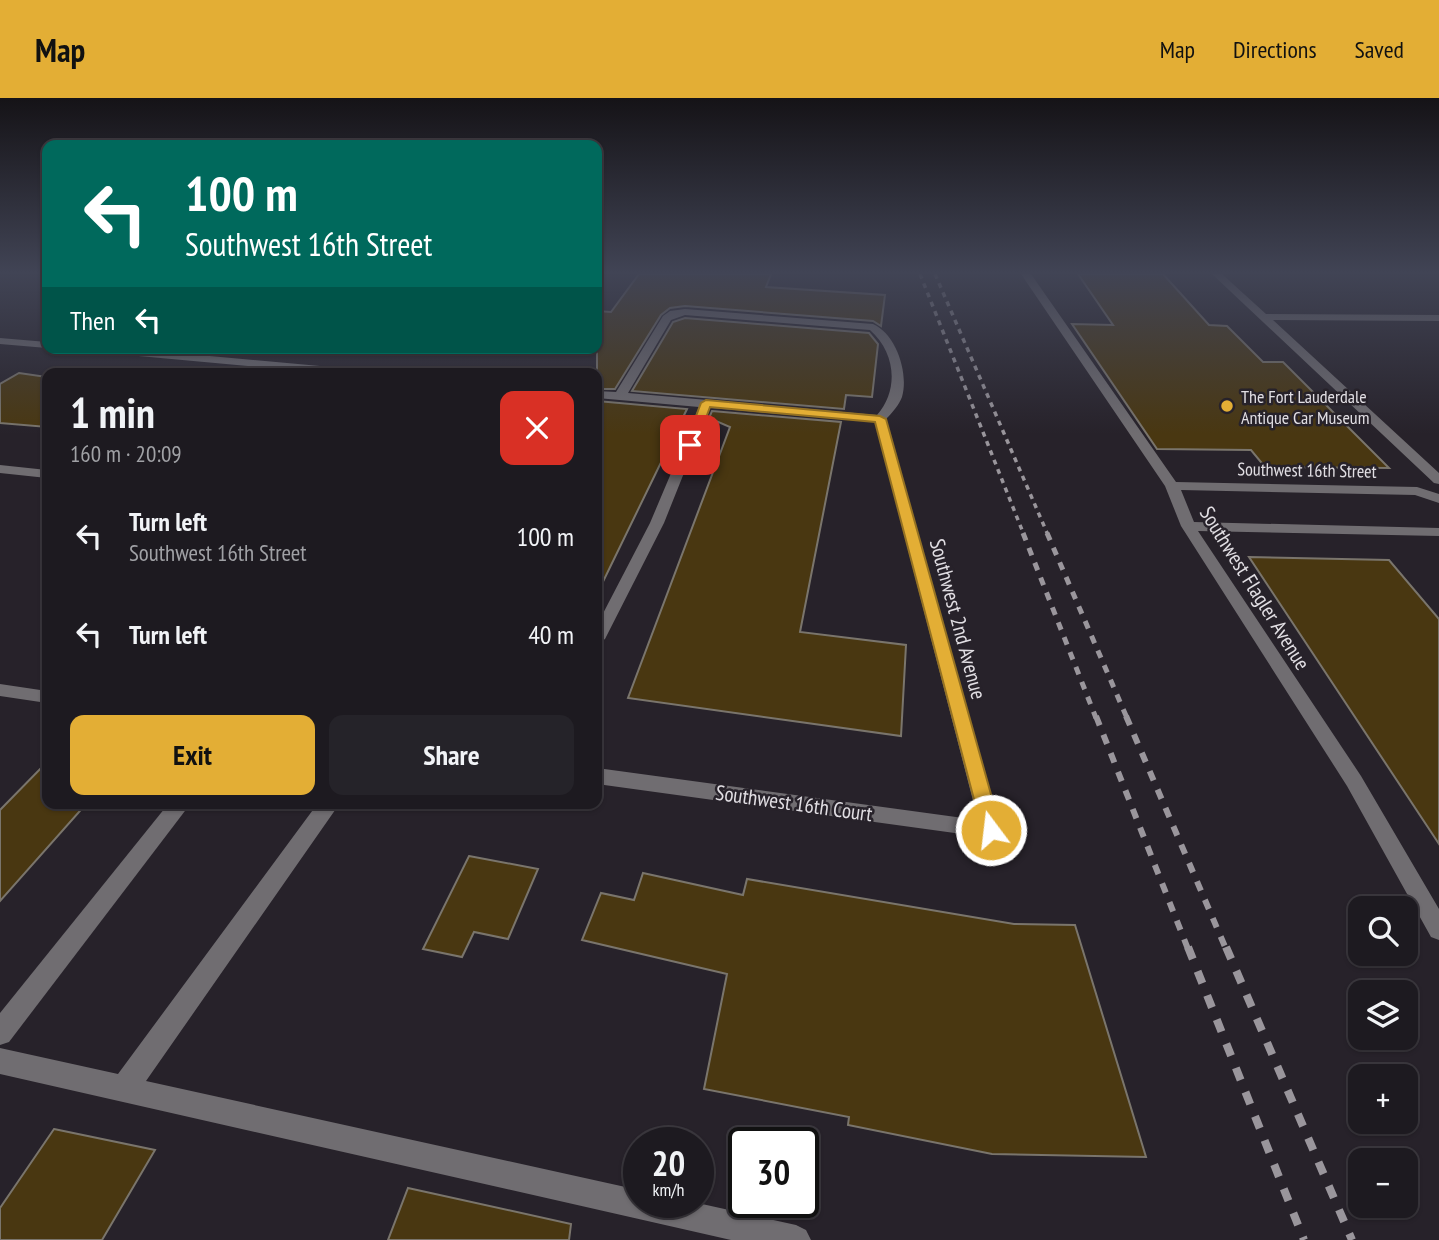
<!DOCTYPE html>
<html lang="en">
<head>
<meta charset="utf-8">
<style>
	body { margin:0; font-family:"PT Sans Narrow",sans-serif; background:#252329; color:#f1f3f6; height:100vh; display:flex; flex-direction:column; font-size:26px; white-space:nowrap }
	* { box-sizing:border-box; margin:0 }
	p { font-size:23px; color:#a0a1a5 }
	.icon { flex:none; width:38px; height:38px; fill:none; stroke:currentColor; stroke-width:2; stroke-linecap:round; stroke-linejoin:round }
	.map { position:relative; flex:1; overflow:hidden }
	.sheet { position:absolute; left:42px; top:270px; width:560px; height:441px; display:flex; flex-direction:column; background:#1d1a20; border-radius:14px; box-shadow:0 2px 5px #0004,0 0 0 2px #3b383e }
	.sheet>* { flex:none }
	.banner { position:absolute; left:42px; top:42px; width:560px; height:214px; border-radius:14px; box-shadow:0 2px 5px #0004,0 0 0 2px #3b383e; background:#00695c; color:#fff; overflow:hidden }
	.fabs { position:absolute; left:1348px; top:798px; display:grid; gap:14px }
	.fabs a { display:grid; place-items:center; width:70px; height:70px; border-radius:14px; background:#1d1a20; box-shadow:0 2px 5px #0004,0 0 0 2px #3b383e; font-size:35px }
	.speed { position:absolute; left:623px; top:1029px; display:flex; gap:14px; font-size:35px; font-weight:700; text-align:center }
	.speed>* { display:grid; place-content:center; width:91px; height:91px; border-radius:50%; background:#1d1a20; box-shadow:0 2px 5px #0004,0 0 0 2px #3b383e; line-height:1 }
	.speed small { font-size:18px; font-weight:400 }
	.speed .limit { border:4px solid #111; border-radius:10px; background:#fff; color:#111 }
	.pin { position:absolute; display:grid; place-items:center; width:60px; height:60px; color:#fff; margin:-30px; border-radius:14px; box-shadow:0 4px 10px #0006 }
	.me { position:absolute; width:77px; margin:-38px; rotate:345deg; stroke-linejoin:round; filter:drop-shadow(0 0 5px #0008) }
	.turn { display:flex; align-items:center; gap:24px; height:147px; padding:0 28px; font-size:32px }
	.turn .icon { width:91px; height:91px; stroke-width:2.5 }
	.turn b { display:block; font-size:49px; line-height:60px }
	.then { display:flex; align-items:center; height:66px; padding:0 28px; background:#0003; gap:14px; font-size:26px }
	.round { display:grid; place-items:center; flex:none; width:74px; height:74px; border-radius:14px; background:#252329 }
	.headline { display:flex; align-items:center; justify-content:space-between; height:119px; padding:0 28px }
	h1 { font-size:42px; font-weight:800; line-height:52px }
	.primary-button { display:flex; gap:14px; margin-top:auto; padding:14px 28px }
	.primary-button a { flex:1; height:80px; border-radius:14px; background:#e3ae35; color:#111; font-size:28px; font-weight:800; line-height:80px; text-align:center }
	.primary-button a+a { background:#252329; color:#f1f3f6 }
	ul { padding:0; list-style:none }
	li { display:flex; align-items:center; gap:21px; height:98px; padding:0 28px }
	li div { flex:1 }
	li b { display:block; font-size:26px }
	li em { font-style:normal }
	header { display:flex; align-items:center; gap:42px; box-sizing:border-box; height:98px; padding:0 35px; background:#e3ae35; color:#111 }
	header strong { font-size:33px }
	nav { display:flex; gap:38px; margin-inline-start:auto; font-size:24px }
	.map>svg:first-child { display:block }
	.building { fill:#493711; stroke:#7a756c; stroke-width:2 }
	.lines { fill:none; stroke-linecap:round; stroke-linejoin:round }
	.minor { fill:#706d71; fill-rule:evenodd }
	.rail-far3 { stroke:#9a969c; stroke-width:3.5; stroke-dasharray:5 5; stroke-linecap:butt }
	.rail-far2 { stroke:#9a969c; stroke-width:5; stroke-dasharray:8 8; stroke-linecap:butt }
	.rail-far1 { stroke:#9a969c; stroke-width:6; stroke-dasharray:10 10; stroke-linecap:butt }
	.rail { stroke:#9a969c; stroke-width:8; stroke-dasharray:13 13; stroke-linecap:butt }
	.route { fill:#e3ae35; stroke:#947122; stroke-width:2 }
	.poi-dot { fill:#e3ae35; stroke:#27222a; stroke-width:2.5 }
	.labels { text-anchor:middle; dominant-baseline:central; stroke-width:5; stroke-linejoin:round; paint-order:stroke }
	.far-poi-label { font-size:18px; fill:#e1dee3; stroke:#27222a; text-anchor:start }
	.far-street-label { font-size:18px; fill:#e1dee3; stroke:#27222a }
	.street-label { font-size:21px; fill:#e1dee3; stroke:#27222a }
</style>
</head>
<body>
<header>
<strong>Map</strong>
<nav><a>Map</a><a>Directions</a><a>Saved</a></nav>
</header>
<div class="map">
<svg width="1439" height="1142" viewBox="0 0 1439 1142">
	<rect width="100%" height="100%" fill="#27222a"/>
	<g class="building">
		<polygon points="639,176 771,176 766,189 885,197 881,228 873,223 685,208 670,210 661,217 615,291 597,291 597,213 611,214"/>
		<polygon points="1078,176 1163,176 1209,227 1227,228 1263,264 1283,264 1389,370 1265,369 1251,352 1157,351 1072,226 1113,227"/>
		<polygon points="685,220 869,235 878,246 872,299 846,297 844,311 632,293 673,224"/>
		<polygon points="19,275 47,279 47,329 0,325 0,286"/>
		<polygon points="597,303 687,311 597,496"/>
		<polygon points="712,313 841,324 800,534 906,547 901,638 628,600 730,329 709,320"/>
		<polygon points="1249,459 1389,462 1439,521 1439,746"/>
		<polygon points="47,664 47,705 87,705 0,803 0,712"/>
		<polygon points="469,758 538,771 508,841 474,834 462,859 423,851"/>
		<polygon points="643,775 743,797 747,781 1014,826 1075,827 1146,1059 992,1056 848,1027 849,1019 704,991 727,876 582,842 601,795 634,802"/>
		<polygon points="54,1031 155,1052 102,1142 0,1142 0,1110"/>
		<polygon points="408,1090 571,1126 569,1142 388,1142"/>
	</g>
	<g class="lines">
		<g class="minor">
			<polygon points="1021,176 1031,176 1176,384 1417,389 1439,396 1439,405 1415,397 1181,392 1194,424 1439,430 1439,438 1198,433 1361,678 1439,811 1439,842 1431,839 1347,688 1181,428 1165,388"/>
			<polygon points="1212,176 1222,176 1266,216 1439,217 1439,223 1273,222 1439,375 1439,386 1434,385"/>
			<path d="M 685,211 L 873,226 C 896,236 909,275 902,299 C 899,307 892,315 886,321 L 1001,732 L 998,738 L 991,740 L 597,686 L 597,670 L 978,722 L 875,324 L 710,310 L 664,425 L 605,541 L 597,546 L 597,527 L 650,425 L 699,309 L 597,300 L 597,293 L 616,294 L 663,218 L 670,213 ZM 685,217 L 870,232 C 896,255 899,292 877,317 L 628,295 L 671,222 Z"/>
			<polygon points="0,240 47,244 47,250 0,246"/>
			<polygon points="79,250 123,250 364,272 369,275 324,275 84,253"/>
			<polygon points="0,367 47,372 47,380 0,375"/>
			<polygon points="0,586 47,593 47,605 0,598"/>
			<polygon points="169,705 191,705 9,944 0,947 0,915"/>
			<polygon points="318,705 340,705 146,983 639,1092 639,1104 693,1104 796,1127 806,1132 811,1142 731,1142 0,976 0,950 118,976"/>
		</g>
		<g class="rail-far3">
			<polyline points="920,176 1024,437"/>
			<polyline points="935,176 1048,437"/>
		</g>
		<g class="rail-far2">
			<polyline points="1023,435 1096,620"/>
			<polyline points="1047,435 1127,620"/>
		</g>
		<g class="rail-far1">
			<polyline points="1096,618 1188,851"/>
			<polyline points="1126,618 1226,851"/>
		</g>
		<g class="rail">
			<polyline points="1188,849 1304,1142"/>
			<polyline points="1226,849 1352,1142"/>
		</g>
	</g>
	<linearGradient id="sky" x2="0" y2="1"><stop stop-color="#151317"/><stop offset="0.52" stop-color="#414455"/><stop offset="1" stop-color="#414455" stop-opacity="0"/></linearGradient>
	<rect width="1439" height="336" fill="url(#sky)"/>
	<polygon class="route" points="706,302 880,318 886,321 1001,732 998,737 991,740 984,737 982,732 875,324 710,309 696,347 686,350 685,347 701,305"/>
	<circle class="poi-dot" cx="1227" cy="308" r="7"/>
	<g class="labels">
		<g class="far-poi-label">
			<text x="1241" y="298">The Fort Lauderdale<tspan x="1241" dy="21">Antique Car Museum</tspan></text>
		</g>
		<g class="far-street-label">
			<text transform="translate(1307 372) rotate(1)">Southwest 16th Street</text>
		</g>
		<g class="street-label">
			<text transform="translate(1255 490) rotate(58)">Southwest Flagler Avenue</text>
			<text transform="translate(958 521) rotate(75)">Southwest 2nd Avenue</text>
			<text transform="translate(794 705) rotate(8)">Southwest 16th Court</text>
		</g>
	</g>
</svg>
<div class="fabs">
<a><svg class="icon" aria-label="search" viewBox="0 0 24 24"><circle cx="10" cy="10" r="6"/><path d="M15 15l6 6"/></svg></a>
<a><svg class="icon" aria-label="layers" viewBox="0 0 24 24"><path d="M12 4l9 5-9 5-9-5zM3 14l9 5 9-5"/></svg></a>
<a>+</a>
<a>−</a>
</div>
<div class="speed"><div>20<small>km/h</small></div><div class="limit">30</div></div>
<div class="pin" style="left:690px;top:347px;background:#d93025"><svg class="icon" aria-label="arrive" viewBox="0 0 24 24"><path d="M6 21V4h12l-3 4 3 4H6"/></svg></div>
<svg class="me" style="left:991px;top:732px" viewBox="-20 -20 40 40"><circle r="17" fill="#e3ae35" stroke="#fff" stroke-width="3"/><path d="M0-11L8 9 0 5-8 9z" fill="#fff"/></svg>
<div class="banner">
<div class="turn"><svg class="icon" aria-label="left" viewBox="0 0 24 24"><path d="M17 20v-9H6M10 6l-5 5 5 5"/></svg><div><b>100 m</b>Southwest 16th Street</div></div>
<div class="then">Then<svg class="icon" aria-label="left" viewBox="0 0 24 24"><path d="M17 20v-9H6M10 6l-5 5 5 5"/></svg></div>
</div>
<section class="sheet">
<div class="headline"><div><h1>1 min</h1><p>160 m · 20:09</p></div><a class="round" style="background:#d93025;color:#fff"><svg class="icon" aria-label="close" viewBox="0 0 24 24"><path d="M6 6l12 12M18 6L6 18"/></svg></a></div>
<ul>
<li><svg class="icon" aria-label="left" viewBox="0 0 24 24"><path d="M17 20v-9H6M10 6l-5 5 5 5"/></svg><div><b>Turn left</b><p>Southwest 16th Street</p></div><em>100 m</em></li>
<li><svg class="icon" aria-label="left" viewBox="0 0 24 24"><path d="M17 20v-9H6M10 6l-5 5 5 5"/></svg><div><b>Turn left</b></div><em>40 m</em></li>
</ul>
<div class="primary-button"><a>Exit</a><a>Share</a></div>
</section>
</div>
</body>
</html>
